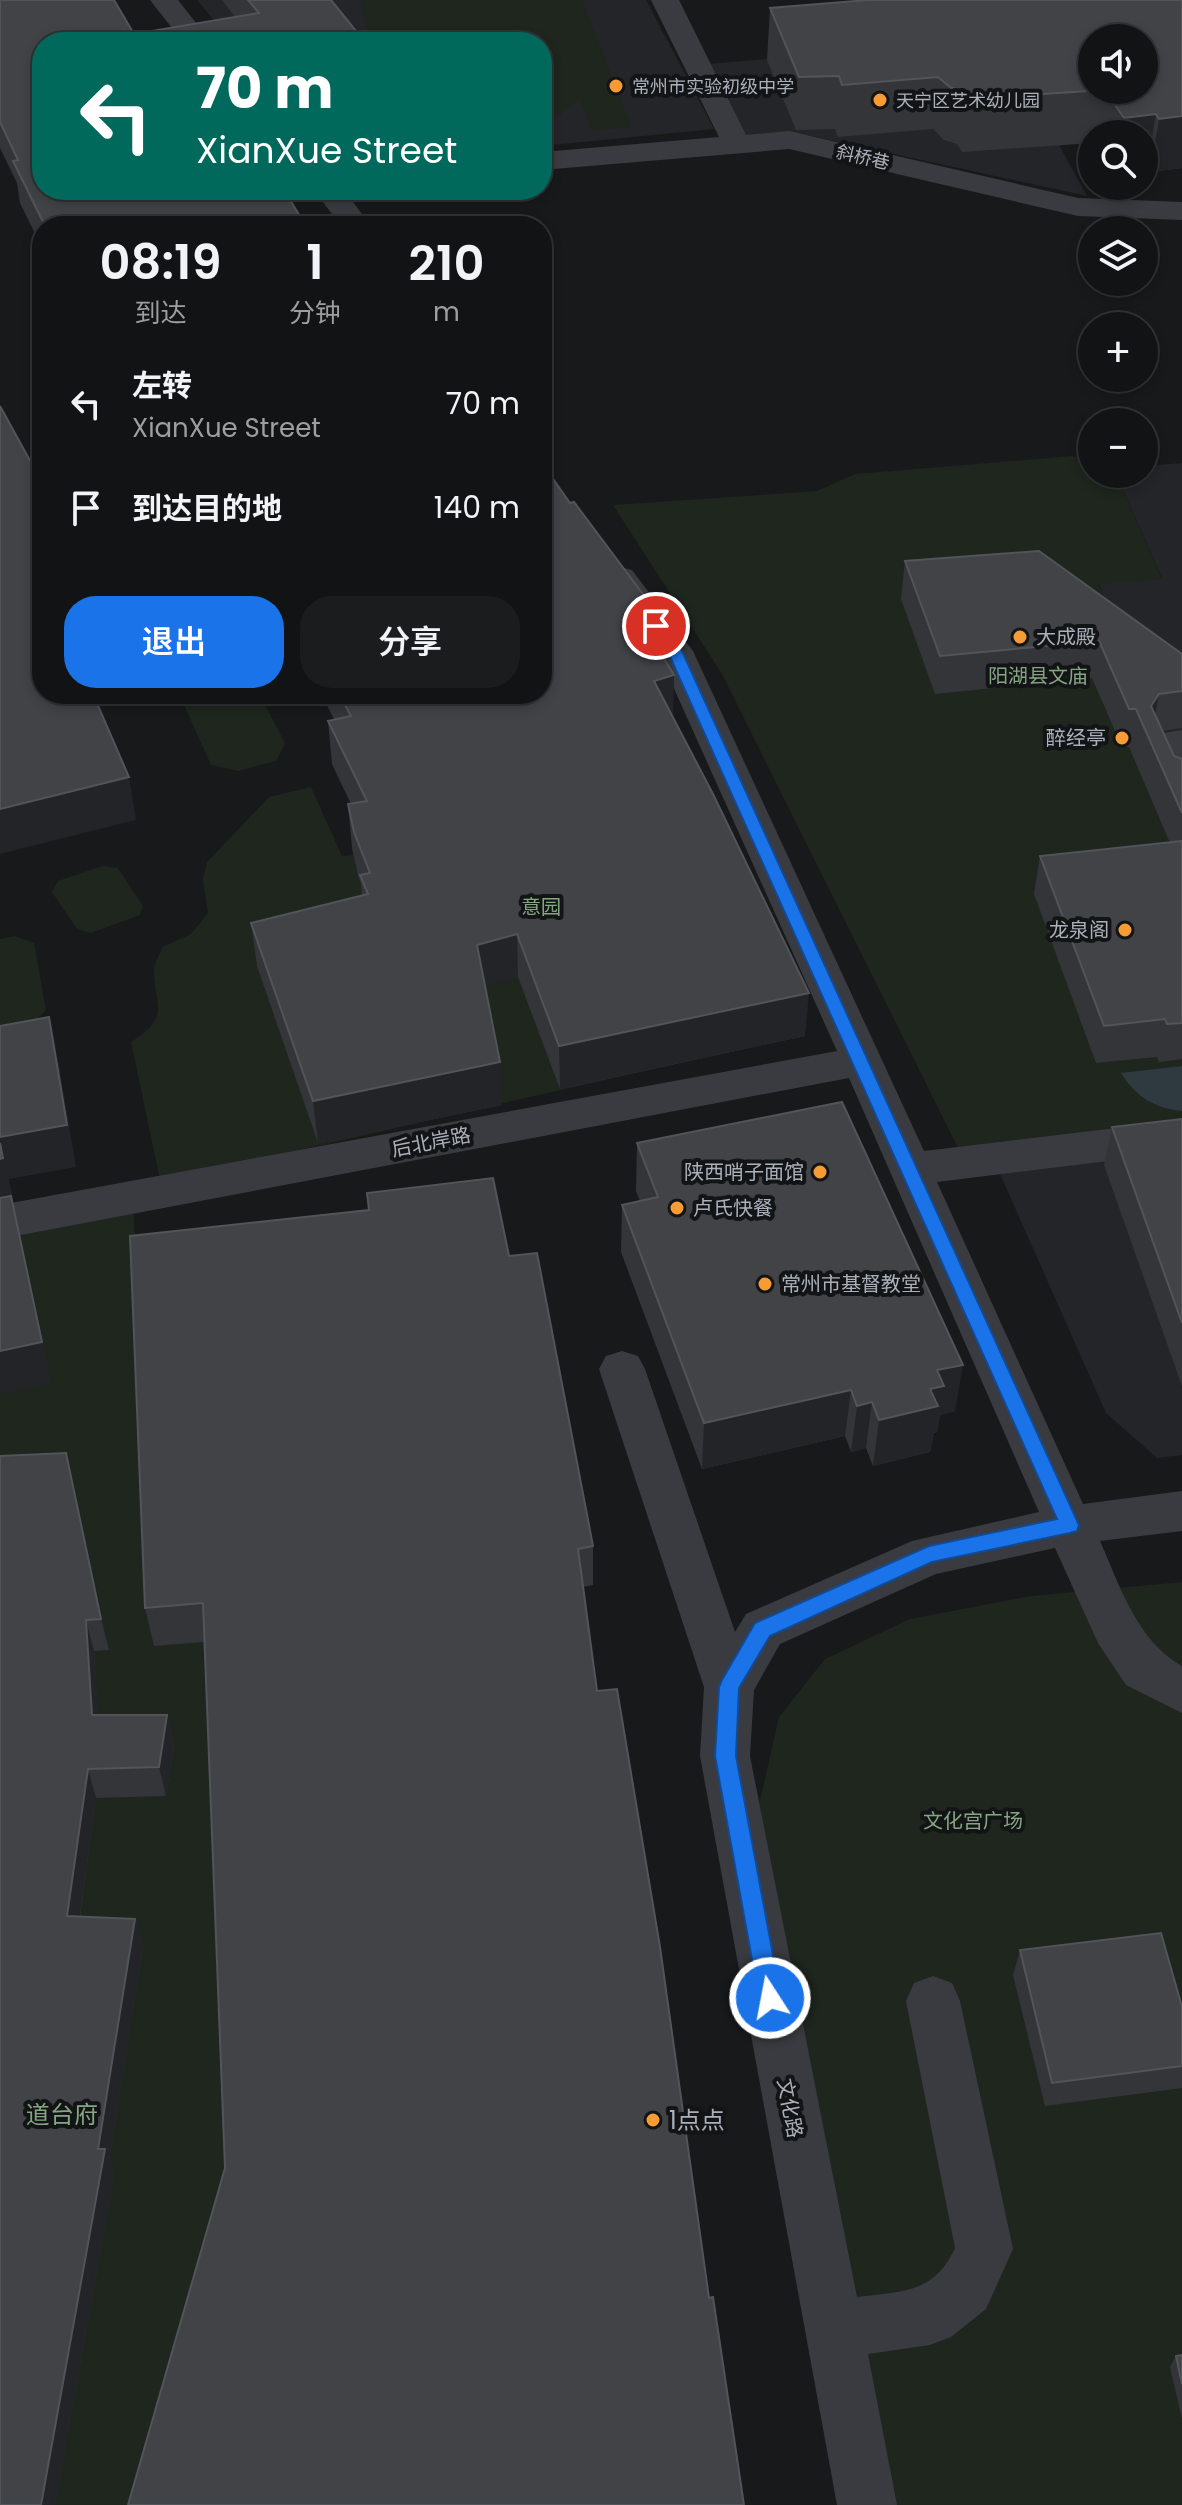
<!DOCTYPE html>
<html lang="zh">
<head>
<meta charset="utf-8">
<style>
	body { margin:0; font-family:Poppins,"Noto Sans SC",sans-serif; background:#1b1c1d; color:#f1f3f6; height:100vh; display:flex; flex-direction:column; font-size:30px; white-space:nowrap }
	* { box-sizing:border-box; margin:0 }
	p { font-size:26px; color:#9c9ea0 }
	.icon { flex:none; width:44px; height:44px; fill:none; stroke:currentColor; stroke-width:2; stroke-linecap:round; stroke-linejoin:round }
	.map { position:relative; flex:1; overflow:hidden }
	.drawer { position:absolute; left:32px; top:216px; width:520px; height:488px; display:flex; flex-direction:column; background:#121314; border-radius:32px; box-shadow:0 4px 12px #0003,0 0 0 2px #313234 }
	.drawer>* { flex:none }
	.hud { position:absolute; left:32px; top:32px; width:520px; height:168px; border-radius:32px; box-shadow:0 4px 12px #0003,0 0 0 2px #313234; background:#00695c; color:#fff; overflow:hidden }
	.fabs { position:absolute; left:1078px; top:24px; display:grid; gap:16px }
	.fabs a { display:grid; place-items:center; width:80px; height:80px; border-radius:50%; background:#121314; box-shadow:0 4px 12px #0003,0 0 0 2px #313234; font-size:40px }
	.pin { position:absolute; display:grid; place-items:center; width:68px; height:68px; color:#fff; margin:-34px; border:4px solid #fff; border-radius:50%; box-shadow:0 2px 8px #0007 }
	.me { position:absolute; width:88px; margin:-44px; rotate:349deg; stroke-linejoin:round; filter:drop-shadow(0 0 6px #0008) }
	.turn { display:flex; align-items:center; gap:28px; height:168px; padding:0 32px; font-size:36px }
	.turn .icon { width:104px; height:104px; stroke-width:2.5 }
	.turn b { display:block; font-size:56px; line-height:68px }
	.eta { display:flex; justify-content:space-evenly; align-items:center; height:136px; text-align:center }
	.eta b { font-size:48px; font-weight:600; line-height:56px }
	.action { display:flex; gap:16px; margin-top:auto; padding:16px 32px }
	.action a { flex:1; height:92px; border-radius:32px; background:#1a73e8; color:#fff; font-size:32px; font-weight:600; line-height:92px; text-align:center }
	.action a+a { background:#1b1c1d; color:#f1f3f6 }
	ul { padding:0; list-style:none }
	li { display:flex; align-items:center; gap:24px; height:104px; padding:0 32px }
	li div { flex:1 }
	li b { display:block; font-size:30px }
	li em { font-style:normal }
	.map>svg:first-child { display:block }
	.built { fill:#242528 }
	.green { fill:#1e261e }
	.water { fill:#2e3a3f }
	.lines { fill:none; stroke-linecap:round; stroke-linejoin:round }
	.minor { fill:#393b40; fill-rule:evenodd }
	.wall { fill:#343539 }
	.shaded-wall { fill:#232427 }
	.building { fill:#414347; stroke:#515459; stroke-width:2 }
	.route { fill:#1a73e8; stroke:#114b97; stroke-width:2 }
	.poi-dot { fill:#f79b34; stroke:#131416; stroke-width:3 }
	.labels { text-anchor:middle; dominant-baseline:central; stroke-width:8; stroke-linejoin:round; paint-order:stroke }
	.far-poi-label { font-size:18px; fill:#aab1bb; stroke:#131416; text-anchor:start }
	.far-street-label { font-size:18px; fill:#aab1bb; stroke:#131416 }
	.poi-label { font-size:20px; fill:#aab1bb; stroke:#131416; text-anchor:start }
	.park-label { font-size:20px; fill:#84a681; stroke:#131416 }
	.street-label { font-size:20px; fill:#aab1bb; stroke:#131416 }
	.near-park-label { font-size:24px; fill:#84a681; stroke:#131416 }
	.near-poi-label { font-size:24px; fill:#aab1bb; stroke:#131416; text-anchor:start }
</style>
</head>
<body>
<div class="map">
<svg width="1182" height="2505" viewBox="0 0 1182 2505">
	<rect width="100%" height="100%" fill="#18191b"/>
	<g class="built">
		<polygon points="197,0 646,0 714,129 542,146 542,42 232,42"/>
		<polygon points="1001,39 1087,196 807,135 747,140 708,64"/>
		<polygon points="1182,463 1182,839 1099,583 1162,578 1116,474 1144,474 1144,466"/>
		<polygon points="1182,1145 1182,1455 1157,1458 1106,1413 997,1167"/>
	</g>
	<g class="green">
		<polygon points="360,0 582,0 631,127 592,131 580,98 558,116 542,120 542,42 370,42"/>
		<polygon points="1072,456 1092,462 1092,474 1116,474 1162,579 1099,584 1182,839 1182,1119 959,1150 722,674 613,505 817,491 855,474"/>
		<polygon points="179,694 259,694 285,743 276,761 238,771 211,765"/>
		<path d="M 311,787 L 342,856 L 353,855 L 352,848 L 369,845 L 779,979 L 805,1036 C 589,1081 376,1135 160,1180 L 131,1042 C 171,1016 155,1009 154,971 C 154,963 160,954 163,947 L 191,934 L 208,913 L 203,879 L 207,862 L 269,797 Z"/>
		<polygon points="102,866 118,868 143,906 140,915 91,933 77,929 52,892 58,881"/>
		<polygon points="15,936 34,943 46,1010 32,1024 0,1030 0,939"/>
		<polygon points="133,1209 138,1277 210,1641 233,2199 147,2505 0,2505 0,1234"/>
		<polygon points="1182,1582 1182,2505 889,2505 758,1809 779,1717 825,1659 910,1619 1031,1596"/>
	</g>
	<path class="water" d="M 1182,1066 L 1182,1111 C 1154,1108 1136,1097 1121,1073 Z"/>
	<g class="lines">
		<g class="minor">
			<polygon points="150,0 178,0 211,42 183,42"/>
			<polygon points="651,0 679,0 746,135 789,131 1078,198 1182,202 1182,220 1078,216 789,149 542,170 542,152 719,137"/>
			<polygon points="314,190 344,190 371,226 341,226"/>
			<path d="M 620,567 L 632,570 L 693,651 L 924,1151 L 1182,1120 L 1182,1152 L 937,1182 L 1083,1504 L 1182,1491 L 1182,1531 L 1100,1541 C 1120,1586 1137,1641 1182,1666 L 1182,1713 L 1126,1685 L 1098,1643 L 1055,1548 L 936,1574 L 780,1644 L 754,1690 L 750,1756 L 857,2297 C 902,2291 934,2294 955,2248 L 906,2001 L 914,1983 L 933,1976 L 952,1983 L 960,2001 L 1013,2249 L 986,2309 L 951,2337 L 930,2345 L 868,2354 L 897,2505 L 837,2505 L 700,1756 L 704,1687 L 599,1369 L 606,1356 L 622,1351 L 638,1356 L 645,1369 L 735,1632 L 746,1614 L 912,1541 L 1039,1512 L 849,1078 L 0,1239 L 0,1205 L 837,1051 L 658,653 L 603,578 L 608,570 Z"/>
			<polygon points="1182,730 1182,796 1169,793 1146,743 1152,735"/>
		</g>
	</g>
	<g class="wall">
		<polygon points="0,0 134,34 235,17 222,0 331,0 365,42 42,42 306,226 42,226 42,248 20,203 17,183 0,148"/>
		<polygon points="1182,0 1182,168 1150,172 1147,167 1144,134 1092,134 1092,143 962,152 957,144 944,140 933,129 838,137 835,129 796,130 767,60 770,8"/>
		<polygon points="570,503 657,613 656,646 673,717 805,1036 560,1089 518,977 485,986 502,1105 318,1143 257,966 251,923 362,896 361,884 358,875 352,848 348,804 351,804 332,764 328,721 334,719 321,694 542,694"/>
		<polygon points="1039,551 1182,691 1182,728 1162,731 1174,756 1182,759 1182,1059 1159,1062 1157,1057 1096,1063 1034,894 1040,856 1170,843 1129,747 1122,747 1092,678 935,694 901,599 905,561"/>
		<polygon points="1182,1119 1182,1386 1104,1165 1112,1127"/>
		<polygon points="637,1143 955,1411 940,1415 937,1432 934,1433 930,1452 873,1466 866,1448 851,1452 845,1436 702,1469 621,1252 622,1205 640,1201 636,1191"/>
		<polygon points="509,1256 593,1546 593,1585 583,1587 597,1691 709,2298 225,2168 204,1642 154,1646 145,1608"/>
		<polygon points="66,1453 109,1650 94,1651 98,1715 167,1715 174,1745 166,1796 96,1798 80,1917 135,1919 143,1947 109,2161 114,2175 55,2505 0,2505"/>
		<polygon points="1020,1950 1182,2007 1182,2088 1045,2106 1013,1975"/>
		<polygon points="1182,2355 1182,2419 1170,2367 1176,2356"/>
	</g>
	<g class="shaded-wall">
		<polygon points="1156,114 1147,167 1144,167 1144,134 1121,134 1124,118"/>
		<polygon points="1182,116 1182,168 1150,172 1159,119"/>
		<polygon points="39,477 42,492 42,520 33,478"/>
		<polygon points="657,613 656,656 638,617"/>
		<polygon points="674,675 673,718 654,681"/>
		<polygon points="85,694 113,694 114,698 87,704"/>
		<polygon points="1159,694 1152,732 1151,706"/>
		<polygon points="129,777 136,820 0,854 0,809"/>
		<polygon points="517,934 518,977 479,988 477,945"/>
		<polygon points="809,993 805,1036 560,1089 559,1046"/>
		<polygon points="49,1017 58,1060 76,1167 9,1179 13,1200 12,1200 52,1383 0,1395 0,1137"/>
		<polygon points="500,1062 502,1105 318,1143 313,1101"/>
		<polygon points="963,1365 955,1411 940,1415 937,1432 934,1433 930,1452 873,1466 879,1420 930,1389 937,1370"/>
		<polygon points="851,1390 845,1436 702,1469 704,1423"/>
		<polygon points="872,1402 866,1448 851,1452 857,1406"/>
		<polygon points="66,1453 74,1485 109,1650 101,1619"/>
		<polygon points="86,1620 94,1651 100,1745 92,1715"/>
		<polygon points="167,1715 174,1745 166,1796 159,1767"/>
		<polygon points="88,1769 96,1798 76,1944 67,1916"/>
		<polygon points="135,1919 143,1947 109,2161 114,2175 55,2505 41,2505"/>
	</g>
	<g class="building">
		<polygon points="0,0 114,0 134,34 259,13 248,0 331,0 365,42 42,42 42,190 284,190 306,226 45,226 13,161 18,160 0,122"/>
		<polygon points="868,0 1182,0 1182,116 1159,119 1156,114 1124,118 1105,90 1144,90 1144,38 1092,38 1092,90 1104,90 968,99 963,91 950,87 938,77 842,85 839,76 799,77 770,8"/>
		<polygon points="0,406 39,477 33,478 42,499 42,694 93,694 129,777 0,809"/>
		<polygon points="542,463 570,503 574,502 657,613 638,617 674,675 654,681 713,794 809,993 559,1046 517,934 477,945 500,1062 313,1101 251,923 368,894 360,875 370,873 354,832 348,804 367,801 328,721 351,716 339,694 542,694"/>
		<polygon points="1039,551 1182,654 1182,691 1159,694 1151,706 1174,756 1182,759 1182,813 1136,709 1129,709 1099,641 940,656 905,561"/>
		<polygon points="1182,841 1182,1023 1167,1024 1165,1019 1104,1026 1040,856"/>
		<polygon points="49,1017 67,1125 0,1137 0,1026"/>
		<polygon points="842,1102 963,1365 937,1370 944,1386 930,1389 938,1406 879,1420 872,1402 857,1406 851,1390 704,1423 622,1205 658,1197 637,1143"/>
		<polygon points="1182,1119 1182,1323 1112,1127"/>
		<polygon points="0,1143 3,1158 0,1159"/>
		<polygon points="493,1178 509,1256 537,1253 593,1546 578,1549 597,1691 617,1689 660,1947 709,2298 713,2297 744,2505 128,2505 225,2168 203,1603 145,1608 130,1236 369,1210 367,1193"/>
		<polygon points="11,1196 42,1342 0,1351 0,1198"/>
		<polygon points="66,1453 101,1619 86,1620 92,1715 167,1715 159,1767 88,1769 67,1916 135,1919 98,2149 105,2149 41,2505 0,2505 0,1456"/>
		<polygon points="1161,1933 1182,2007 1182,2066 1052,2083 1020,1950"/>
		<polygon points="1182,2355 1182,2384 1176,2356"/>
	</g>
	<polygon class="route" points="656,621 661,623 682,651 1079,1525 1077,1531 1070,1533 932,1562 770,1636 739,1688 736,1756 781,1998 778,2005 770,2008 762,2005 759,1998 715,1756 719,1687 722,1680 755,1623 929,1546 1057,1519 680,679 668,652 649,626"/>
	<g class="poi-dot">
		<circle cx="616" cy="86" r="8"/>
		<circle cx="880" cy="100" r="8"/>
		<circle cx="1020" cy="637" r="8"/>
		<circle cx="1122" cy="738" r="8"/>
		<circle cx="1125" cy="930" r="8"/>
		<circle cx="820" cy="1172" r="8"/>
		<circle cx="677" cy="1208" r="8"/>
		<circle cx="765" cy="1284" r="8"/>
		<circle cx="653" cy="2120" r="8"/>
	</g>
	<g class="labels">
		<g class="far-poi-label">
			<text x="632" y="86">常州市实验初级中学</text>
			<text x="896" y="100">天宁区艺术幼儿园</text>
		</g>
		<g class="far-street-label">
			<text transform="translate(863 157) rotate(13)">斜桥巷</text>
		</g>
		<g class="poi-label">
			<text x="1036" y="637">大成殿</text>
			<text x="1106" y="738" text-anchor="end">醉经亭</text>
			<text x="1109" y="930" text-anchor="end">龙泉阁</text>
			<text x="804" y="1172" text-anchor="end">陕西哨子面馆</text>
			<text x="693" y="1208">卢氏快餐</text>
			<text x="781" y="1284">常州市基督教堂</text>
		</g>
		<g class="park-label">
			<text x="1038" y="676">阳湖县文庙</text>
			<text x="541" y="907">意园</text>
			<text x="973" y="1821">文化宫广场</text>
		</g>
		<g class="street-label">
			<text transform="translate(431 1142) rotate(-11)">后北岸路</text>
			<text transform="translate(790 2108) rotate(79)">文化路</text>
		</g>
		<g class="near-park-label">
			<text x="62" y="2114">道台府</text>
		</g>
		<g class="near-poi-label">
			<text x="669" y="2120">1点点</text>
		</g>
	</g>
</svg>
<div class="fabs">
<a><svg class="icon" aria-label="sound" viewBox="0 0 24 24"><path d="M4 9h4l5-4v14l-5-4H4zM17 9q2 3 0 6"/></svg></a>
<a><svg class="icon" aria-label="search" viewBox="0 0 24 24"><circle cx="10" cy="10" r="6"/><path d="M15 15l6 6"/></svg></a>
<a><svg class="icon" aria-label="layers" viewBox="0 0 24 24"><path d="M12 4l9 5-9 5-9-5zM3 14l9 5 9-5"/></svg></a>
<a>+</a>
<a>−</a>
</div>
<div class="pin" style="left:656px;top:626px;background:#d93025"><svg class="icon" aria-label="arrive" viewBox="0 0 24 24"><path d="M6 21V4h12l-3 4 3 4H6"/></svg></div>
<svg class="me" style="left:770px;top:1998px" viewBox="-20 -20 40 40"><circle r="17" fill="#1a73e8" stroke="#fff" stroke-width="3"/><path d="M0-11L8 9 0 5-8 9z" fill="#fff"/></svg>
<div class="hud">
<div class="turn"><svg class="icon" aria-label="left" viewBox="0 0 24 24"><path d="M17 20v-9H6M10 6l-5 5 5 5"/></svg><div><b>70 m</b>XianXue Street</div></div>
</div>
<section class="drawer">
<div class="eta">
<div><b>08:19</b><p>到达</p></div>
<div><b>1</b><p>分钟</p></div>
<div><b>210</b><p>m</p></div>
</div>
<ul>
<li><svg class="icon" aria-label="left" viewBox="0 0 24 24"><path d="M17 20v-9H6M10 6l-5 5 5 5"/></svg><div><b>左转</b><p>XianXue Street</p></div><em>70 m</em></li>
<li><svg class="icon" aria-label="arrive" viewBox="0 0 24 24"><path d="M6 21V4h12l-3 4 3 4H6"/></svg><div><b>到达目的地</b></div><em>140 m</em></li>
</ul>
<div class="action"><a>退出</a><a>分享</a></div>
</section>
</div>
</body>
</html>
